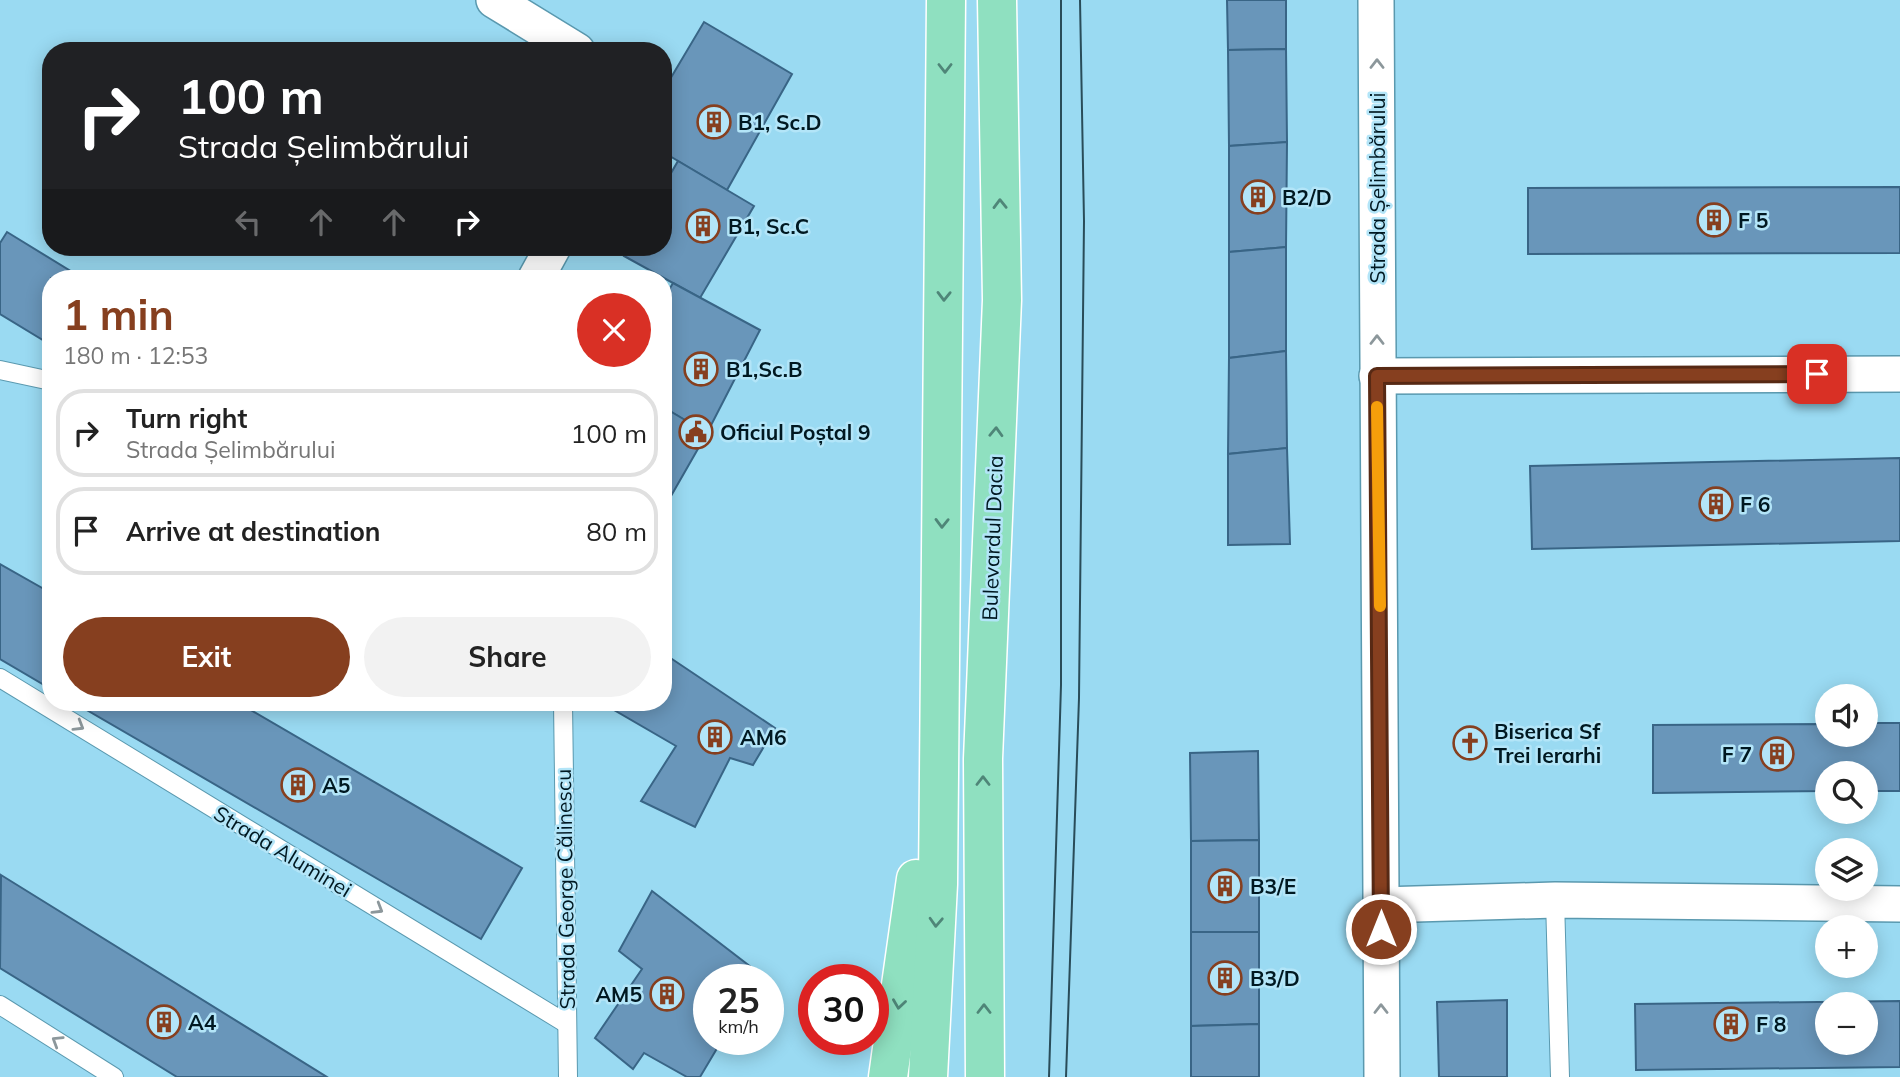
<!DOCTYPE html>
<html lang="en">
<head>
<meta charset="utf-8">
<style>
	body { margin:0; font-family:Mulish,sans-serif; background:#f2f2f2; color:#222; height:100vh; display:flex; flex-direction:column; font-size:26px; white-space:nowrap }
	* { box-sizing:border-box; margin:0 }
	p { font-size:23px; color:#767676 }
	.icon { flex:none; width:38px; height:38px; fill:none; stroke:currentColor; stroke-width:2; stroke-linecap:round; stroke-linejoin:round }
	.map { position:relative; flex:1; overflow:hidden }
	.drawer { position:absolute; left:42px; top:270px; width:630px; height:441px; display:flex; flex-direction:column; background:#fff; border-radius:28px; box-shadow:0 4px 18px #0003 }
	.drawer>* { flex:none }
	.top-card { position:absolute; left:42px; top:42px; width:630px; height:214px; border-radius:28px; box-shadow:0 4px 18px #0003; background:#202124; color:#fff; overflow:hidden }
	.fabs { position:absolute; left:1815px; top:684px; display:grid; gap:14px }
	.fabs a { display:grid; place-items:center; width:63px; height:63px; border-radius:50%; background:#fff; box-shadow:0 4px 18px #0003; font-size:35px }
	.speed { position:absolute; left:693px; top:964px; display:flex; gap:14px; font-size:35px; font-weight:700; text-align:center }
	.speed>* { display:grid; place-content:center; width:91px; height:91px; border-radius:50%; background:#fff; box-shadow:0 4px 18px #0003; line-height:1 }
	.speed small { font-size:18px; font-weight:400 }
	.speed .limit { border:10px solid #d22; background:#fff; color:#111 }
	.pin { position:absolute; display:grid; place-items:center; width:60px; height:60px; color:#fff; margin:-30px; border-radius:14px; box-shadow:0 4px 10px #0006 }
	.me { position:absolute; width:77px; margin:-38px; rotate:0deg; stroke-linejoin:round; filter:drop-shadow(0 0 5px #0008) }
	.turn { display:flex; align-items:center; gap:24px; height:147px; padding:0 21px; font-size:32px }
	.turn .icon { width:91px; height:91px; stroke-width:2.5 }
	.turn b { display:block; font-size:49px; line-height:60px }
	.lanes { display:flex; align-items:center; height:66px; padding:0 21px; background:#0003; justify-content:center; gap:35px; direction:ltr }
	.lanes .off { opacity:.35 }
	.round { display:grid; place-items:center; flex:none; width:74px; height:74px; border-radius:37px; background:#f2f2f2 }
	.summary { display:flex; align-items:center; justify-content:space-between; height:119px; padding:0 21px }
	h1 { font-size:42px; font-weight:700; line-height:52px; color:#863f1f }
	.action { display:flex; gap:14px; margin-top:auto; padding:14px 21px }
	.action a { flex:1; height:80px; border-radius:42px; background:#863f1f; color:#fff; font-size:28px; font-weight:700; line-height:80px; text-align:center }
	.action a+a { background:#f2f2f2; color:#222 }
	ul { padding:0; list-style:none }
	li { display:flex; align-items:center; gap:21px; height:88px; margin:0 14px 10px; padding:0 7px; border:4px solid #e0e0e0; border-radius:28px }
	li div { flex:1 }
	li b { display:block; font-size:26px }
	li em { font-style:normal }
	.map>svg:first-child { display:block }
	.building { fill:#6996ba; stroke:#396586; stroke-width:2; fill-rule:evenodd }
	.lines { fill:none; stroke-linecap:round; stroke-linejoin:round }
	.lane-casing { stroke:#5a99af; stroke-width:20 }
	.street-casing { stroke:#5a99af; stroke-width:38 }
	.primary-casing { stroke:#fff; stroke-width:41 }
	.lane { stroke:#fff; stroke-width:18 }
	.street { stroke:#fff; stroke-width:35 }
	.primary { stroke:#8fe0c0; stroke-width:38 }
	.tram { stroke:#294c59; stroke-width:2 }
	.oneway { stroke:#8c979b }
	.oneway2 { stroke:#4f8678 }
	.route-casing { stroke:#572914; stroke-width:18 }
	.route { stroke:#863f1f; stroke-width:12 }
	.slow { stroke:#f59e0b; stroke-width:12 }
	.labels { text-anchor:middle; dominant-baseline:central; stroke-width:5; stroke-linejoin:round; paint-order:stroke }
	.poi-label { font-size:21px; font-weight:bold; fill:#001821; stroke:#b3e5f8; text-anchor:start }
	.street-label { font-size:21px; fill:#001821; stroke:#b3e5f8 }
</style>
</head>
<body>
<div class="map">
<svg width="1900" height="1077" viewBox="0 0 1900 1077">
	<rect width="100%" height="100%" fill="#9adaf2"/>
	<g class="building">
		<polygon points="1227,0 1286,0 1286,49 1228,50"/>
		<polygon points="704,22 792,74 727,190 663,152 663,91"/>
		<polygon points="1286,49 1287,142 1229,146 1228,50"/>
		<polygon points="1287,142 1286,247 1229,252 1229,146"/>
		<polygon points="678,161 754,206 700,298 624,256 629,247 663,247 663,187"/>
		<polygon points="1900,187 1900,253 1528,254 1528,188"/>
		<polygon points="7,232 82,278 51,278 51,345 0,314 0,243"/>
		<polygon points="1286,247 1286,351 1229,358 1229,252"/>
		<polygon points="673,283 760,330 707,433 663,407 663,300"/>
		<polygon points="1286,351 1287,448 1228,454 1229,358"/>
		<polygon points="663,407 707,433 663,510"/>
		<polygon points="1287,448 1290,544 1228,545 1228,454"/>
		<polygon points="1900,458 1900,541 1532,549 1530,466"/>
		<polygon points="0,564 51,593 51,689 0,659"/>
		<polygon points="663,653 775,728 753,765 730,758 695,827 641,801 676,746 609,707 611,702 663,702"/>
		<polygon points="73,702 237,702 522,868 481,939"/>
		<polygon points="1866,723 1900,723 1900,791 1866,791 1866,774 1827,774 1827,791 1653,793 1653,725 1827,724 1827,735 1866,735"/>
		<polygon points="1258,751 1259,840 1191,841 1190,753"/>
		<polygon points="1259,840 1259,932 1191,932 1191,841"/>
		<polygon points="1,875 327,1077 177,1077 0,968"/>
		<polygon points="652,891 768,980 709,980 709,1040 722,1040 700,1077 687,1077 644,1053 633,1069 595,1038 642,969 619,951"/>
		<polygon points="1191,932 1259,932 1259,1024 1191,1026"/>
		<polygon points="1507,1000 1507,1077 1439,1077 1437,1002"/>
		<path d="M 1900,1001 L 1900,1067 L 1636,1070 L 1635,1004 ZM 1827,1004 L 1866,1004 L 1866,1043 L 1827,1043 Z"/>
		<polygon points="1259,1024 1259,1077 1191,1077 1191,1026"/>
	</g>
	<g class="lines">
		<defs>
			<g id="lane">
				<polyline points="0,370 51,381"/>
				<polyline points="0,678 567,1024"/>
				<polyline points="563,702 568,1077"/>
				<polyline points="1555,900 1560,1077"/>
				<polyline points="0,1005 114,1077"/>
			</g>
			<g id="street">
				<polyline points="494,0 577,51"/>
				<polyline points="1376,0 1382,1077"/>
				<polyline points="536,278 553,247"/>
				<polyline points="1377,376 1900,374"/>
				<polyline points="1381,905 1555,900 1900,904"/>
			</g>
			<g id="primary">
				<polyline points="888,1077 916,879"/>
				<polyline points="928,1077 938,884 946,0"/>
				<polyline points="985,1077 983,759 1002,300 997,0"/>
			</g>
		</defs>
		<use href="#lane" class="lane-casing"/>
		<use href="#street" class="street-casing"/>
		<use href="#primary" class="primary-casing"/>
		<use href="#lane" class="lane"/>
		<use href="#street" class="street"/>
		<use href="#primary" class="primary"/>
		<g class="tram">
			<polyline points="1049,1077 1061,685 1061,0"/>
			<polyline points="1066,1077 1079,698 1084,221 1080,0"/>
		</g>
	</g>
	<defs><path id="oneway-chevron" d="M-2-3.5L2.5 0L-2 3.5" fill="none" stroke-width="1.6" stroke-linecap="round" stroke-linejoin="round" transform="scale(1.75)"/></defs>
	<g class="oneway">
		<use href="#oneway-chevron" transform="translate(1377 64) rotate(-90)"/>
		<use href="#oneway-chevron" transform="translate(1377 340) rotate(-90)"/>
		<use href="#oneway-chevron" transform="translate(79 726) rotate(31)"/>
		<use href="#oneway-chevron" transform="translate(378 909) rotate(31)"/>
		<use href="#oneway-chevron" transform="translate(1381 1009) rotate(-90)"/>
		<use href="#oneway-chevron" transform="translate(57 1041) rotate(-148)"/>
	</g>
	<g class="oneway2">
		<use href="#oneway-chevron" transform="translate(945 68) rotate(90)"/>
		<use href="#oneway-chevron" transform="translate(1000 204) rotate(-91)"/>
		<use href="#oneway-chevron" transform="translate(944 296) rotate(91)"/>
		<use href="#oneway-chevron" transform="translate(996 432) rotate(-88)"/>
		<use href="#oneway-chevron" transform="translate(942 523) rotate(91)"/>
		<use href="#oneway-chevron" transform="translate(983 781) rotate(-90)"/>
		<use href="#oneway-chevron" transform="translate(936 922) rotate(93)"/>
		<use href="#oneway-chevron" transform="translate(899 1004) rotate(98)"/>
		<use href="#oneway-chevron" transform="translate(984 1009) rotate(-90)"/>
	</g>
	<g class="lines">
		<defs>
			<polyline id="route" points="1381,929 1377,376 1817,374"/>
		</defs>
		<use href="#route" class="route-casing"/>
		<use href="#route" class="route"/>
		<polyline class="slow" points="1377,407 1380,606"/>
	</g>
	<defs>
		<symbol id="building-ring" viewBox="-11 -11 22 22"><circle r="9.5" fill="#b3e5f8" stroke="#863f1f" stroke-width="1.5"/><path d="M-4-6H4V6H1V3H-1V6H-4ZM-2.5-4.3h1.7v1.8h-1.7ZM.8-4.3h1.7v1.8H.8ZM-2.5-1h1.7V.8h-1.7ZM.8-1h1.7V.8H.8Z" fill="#863f1f"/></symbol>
		<symbol id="civic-ring" viewBox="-11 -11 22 22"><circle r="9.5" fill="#b3e5f8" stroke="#863f1f" stroke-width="1.5"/><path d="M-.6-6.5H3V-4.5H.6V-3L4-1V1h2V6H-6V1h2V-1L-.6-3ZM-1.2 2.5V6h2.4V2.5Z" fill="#863f1f"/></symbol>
		<symbol id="church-ring" viewBox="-11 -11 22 22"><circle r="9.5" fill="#b3e5f8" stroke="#863f1f" stroke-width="1.5"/><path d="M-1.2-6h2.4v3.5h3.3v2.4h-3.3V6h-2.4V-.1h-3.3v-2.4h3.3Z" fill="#863f1f"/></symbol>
	</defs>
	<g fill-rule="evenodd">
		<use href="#building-ring" x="695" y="103" width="38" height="38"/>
		<use href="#building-ring" x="1239" y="178" width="38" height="38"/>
		<use href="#building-ring" x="1695" y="201" width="38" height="38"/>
		<use href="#building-ring" x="684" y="207" width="38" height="38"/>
		<use href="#building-ring" x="682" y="350" width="38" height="38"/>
		<use href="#civic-ring" x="677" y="413" width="38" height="38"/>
		<use href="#building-ring" x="1697" y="485" width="38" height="38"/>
		<use href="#building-ring" x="696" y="718" width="38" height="38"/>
		<use href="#church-ring" x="1451" y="724" width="38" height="38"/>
		<use href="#building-ring" x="1758" y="735" width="38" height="38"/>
		<use href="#building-ring" x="279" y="766" width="38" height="38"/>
		<use href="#building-ring" x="1206" y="867" width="38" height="38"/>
		<use href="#building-ring" x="1206" y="959" width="38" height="38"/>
		<use href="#building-ring" x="648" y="975" width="38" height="38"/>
		<use href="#building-ring" x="145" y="1003" width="38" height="38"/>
		<use href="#building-ring" x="1712" y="1005" width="38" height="38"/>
	</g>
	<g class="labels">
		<g class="poi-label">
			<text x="738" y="122">B1, Sc.D</text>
			<text x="1282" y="197">B2/D</text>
			<text x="1738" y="220">F 5</text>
			<text x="728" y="226">B1, Sc.C</text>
			<text x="726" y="369">B1,Sc.B</text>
			<text x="720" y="432">Oficiul Poștal 9</text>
			<text x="1740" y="504">F 6</text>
			<text x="1494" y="731">Biserica Sf<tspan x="1494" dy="24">Trei Ierarhi</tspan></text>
			<text x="740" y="737">AM6</text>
			<text x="1752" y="754" text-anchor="end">F 7</text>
			<text x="322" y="785">A5</text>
			<text x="1250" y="886">B3/E</text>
			<text x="1250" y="978">B3/D</text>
			<text x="642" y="994" text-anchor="end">AM5</text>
			<text x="188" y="1022">A4</text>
			<text x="1756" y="1024">F 8</text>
		</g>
		<g class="street-label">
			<text transform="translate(1377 188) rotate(-90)">Strada Șelimbărului</text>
			<text transform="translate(992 538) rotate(-88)">Bulevardul Dacia</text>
			<text transform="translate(283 851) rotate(31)">Strada Aluminei</text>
			<text transform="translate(565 889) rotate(-91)">Strada George Călinescu</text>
		</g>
	</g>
</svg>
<div class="fabs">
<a><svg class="icon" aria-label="sound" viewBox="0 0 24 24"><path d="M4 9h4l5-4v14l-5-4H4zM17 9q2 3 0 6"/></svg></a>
<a><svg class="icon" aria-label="search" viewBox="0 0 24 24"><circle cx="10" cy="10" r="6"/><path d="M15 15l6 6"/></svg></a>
<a><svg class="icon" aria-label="layers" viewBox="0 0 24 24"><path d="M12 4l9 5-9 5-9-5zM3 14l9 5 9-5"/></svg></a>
<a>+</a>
<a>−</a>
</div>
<div class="speed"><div>25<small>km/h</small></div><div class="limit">30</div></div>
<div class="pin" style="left:1817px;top:374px;background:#d93025"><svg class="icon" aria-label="arrive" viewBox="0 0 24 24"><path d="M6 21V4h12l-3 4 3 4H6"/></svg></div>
<svg class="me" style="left:1381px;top:929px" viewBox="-20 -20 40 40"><circle r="17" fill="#863f1f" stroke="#fff" stroke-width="3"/><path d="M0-11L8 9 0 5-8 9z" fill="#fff"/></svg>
<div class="top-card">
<div class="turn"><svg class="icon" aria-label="right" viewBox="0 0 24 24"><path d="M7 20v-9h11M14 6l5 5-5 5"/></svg><div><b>100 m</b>Strada Șelimbărului</div></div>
<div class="lanes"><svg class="icon off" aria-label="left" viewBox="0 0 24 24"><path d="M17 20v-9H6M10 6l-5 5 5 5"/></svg><svg class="icon off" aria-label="ahead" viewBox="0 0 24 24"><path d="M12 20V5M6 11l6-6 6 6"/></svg><svg class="icon off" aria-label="ahead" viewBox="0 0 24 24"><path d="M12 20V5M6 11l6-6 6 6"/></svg><svg class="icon" aria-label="right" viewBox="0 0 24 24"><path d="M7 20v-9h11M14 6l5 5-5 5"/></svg></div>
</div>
<section class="drawer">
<div class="summary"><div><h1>1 min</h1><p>180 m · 12:53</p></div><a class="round" style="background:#d93025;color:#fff"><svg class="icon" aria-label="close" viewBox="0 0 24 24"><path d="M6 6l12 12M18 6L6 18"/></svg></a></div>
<ul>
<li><svg class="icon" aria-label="right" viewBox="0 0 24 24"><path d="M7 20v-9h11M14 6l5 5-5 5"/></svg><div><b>Turn right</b><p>Strada Șelimbărului</p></div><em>100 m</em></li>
<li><svg class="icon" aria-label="arrive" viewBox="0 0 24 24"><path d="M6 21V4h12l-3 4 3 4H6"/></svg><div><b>Arrive at destination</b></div><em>80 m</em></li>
</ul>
<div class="action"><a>Exit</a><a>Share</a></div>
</section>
</div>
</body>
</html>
